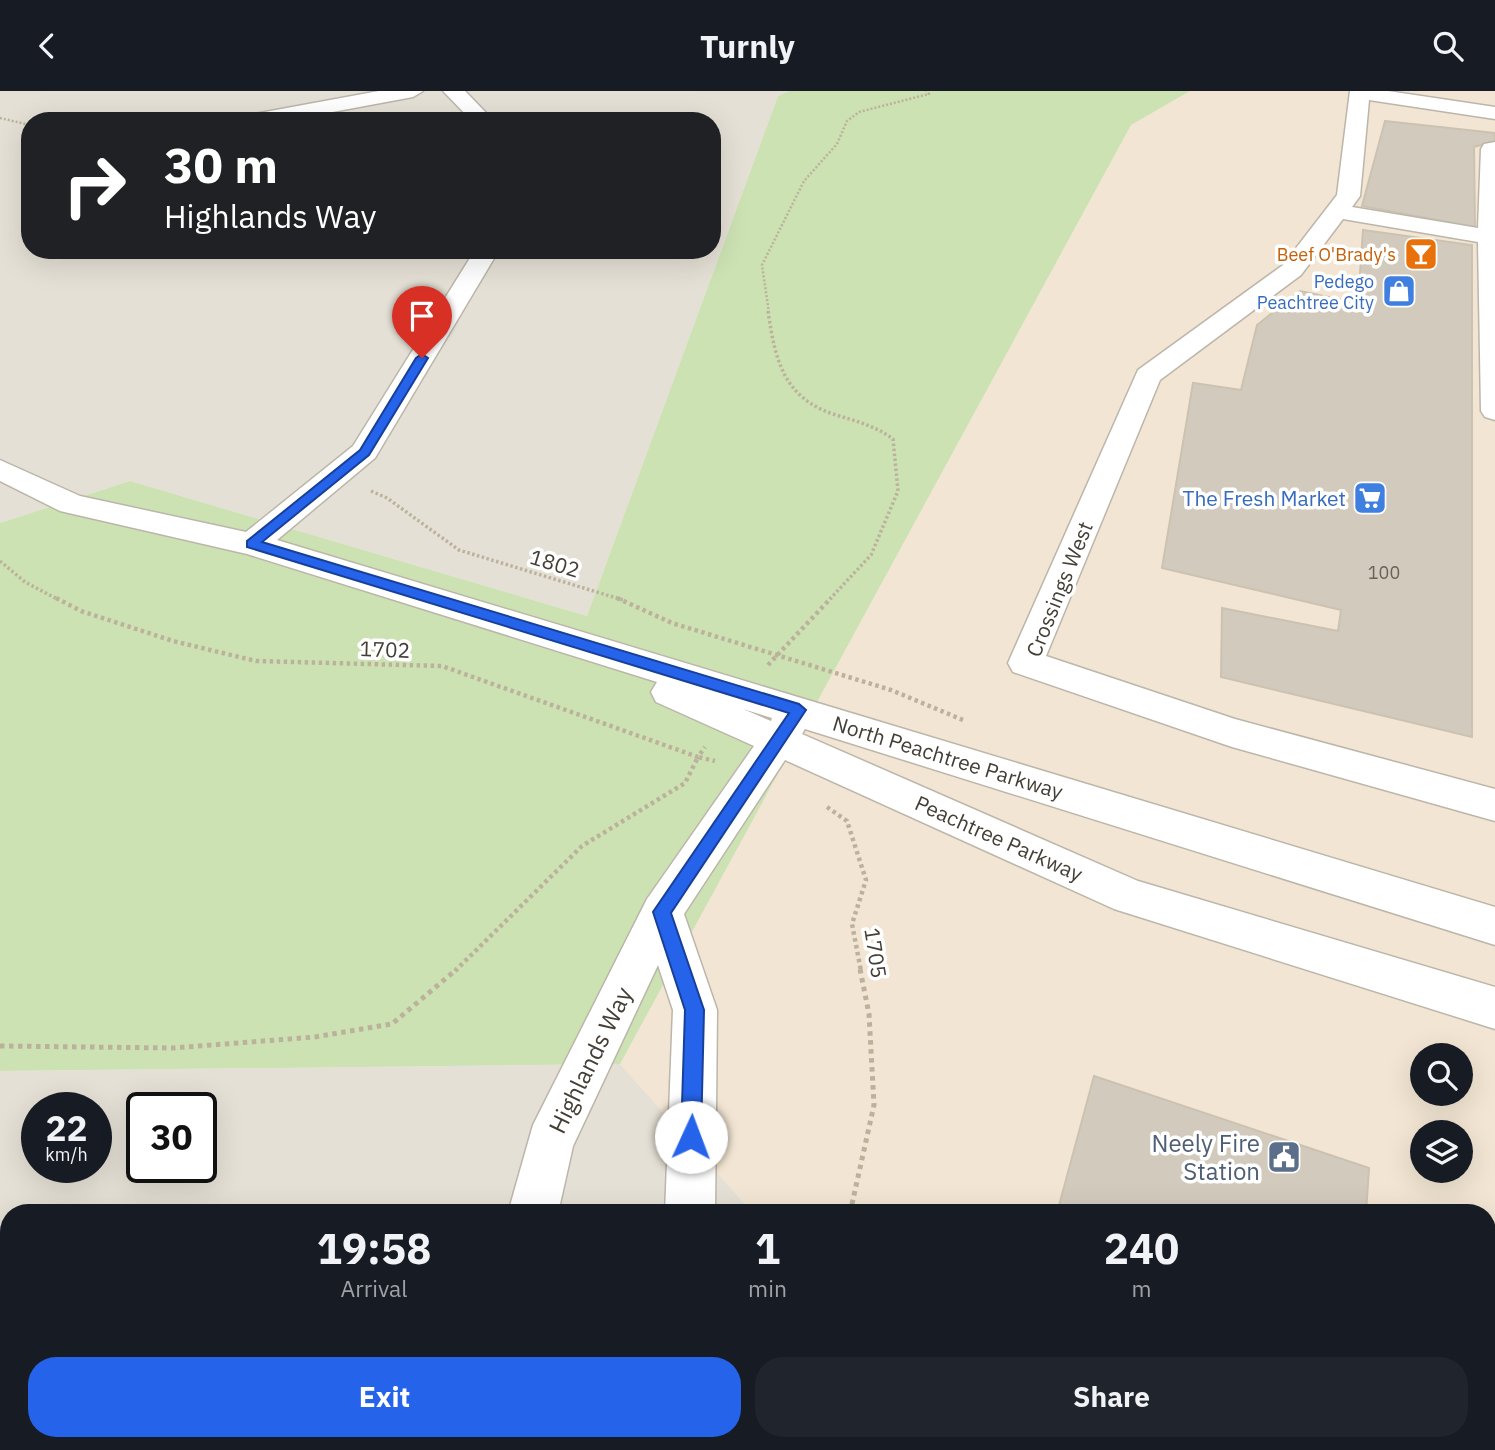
<!DOCTYPE html>
<html lang="en">
<head>
<meta charset="utf-8">
<style>
	body { margin:0; font-family:"IBM Plex Sans",sans-serif; background:#20242c; color:#f1f3f6; height:100vh; display:flex; flex-direction:column; font-size:26px; white-space:nowrap }
	* { box-sizing:border-box; margin:0 }
	p { font-size:23px; color:#9ea1a6 }
	.icon { flex:none; width:38px; height:38px; fill:none; stroke:currentColor; stroke-width:2; stroke-linecap:round; stroke-linejoin:round }
	.map { position:relative; flex:1; overflow:hidden }
	.details { position:absolute; left:0px; top:1113px; width:1496px; height:247px; display:flex; flex-direction:column; background:#171b24; border-radius:28px 28px 0 0; box-shadow:0 7px 28px #0002 }
	.details>* { flex:none }
	.hud { position:absolute; left:21px; top:21px; width:700px; height:147px; border-radius:28px; box-shadow:0 7px 28px #0002; background:#202124; color:#fff; overflow:hidden }
	.tools { position:absolute; left:1410px; top:952px; display:grid; gap:14px }
	.tools a { display:grid; place-items:center; width:63px; height:63px; border-radius:50%; background:#171b24; box-shadow:0 7px 28px #0002; font-size:35px }
	.speed { position:absolute; left:21px; top:1001px; display:flex; gap:14px; font-size:35px; font-weight:700; text-align:center }
	.speed>* { display:grid; place-content:center; width:91px; height:91px; border-radius:50%; background:#171b24; box-shadow:0 7px 28px #0002; line-height:1 }
	.speed small { font-size:18px; font-weight:400 }
	.speed .limit { border:4px solid #111; border-radius:10px; background:#fff; color:#111 }
	.pin { position:absolute; display:grid; place-items:center; width:60px; height:60px; color:#fff; margin:-72px -30px; border-radius:50% 50% 50% 0; rotate:-45deg; box-shadow:0 0 7px #0007 }
	.pin .icon { rotate:45deg }
	.me { position:absolute; width:77px; margin:-38px; rotate:2deg; stroke-linejoin:round; filter:drop-shadow(0 0 5px #0008) }
	.turn { display:flex; align-items:center; gap:24px; height:147px; padding:0 28px; font-size:32px }
	.turn .icon { width:91px; height:91px; stroke-width:2.5 }
	.turn b { display:block; font-size:49px; line-height:60px }
	.eta { display:flex; justify-content:space-evenly; align-items:center; height:119px; text-align:center }
	.eta b { font-size:42px; font-weight:700; line-height:49px }
	.cta { display:flex; gap:14px; margin-top:auto; padding:14px 28px }
	.cta a { flex:1; height:80px; border-radius:28px; background:#2563eb; color:#fff; font-size:28px; font-weight:700; line-height:80px; text-align:center }
	.cta a+a { background:#20242c; color:#f1f3f6 }
	header { display:flex; justify-content:space-between; align-items:center; height:91px; padding:0 28px; background:#171b24; font-size:32px; font-weight:700 }
	.map>svg:first-child { display:block }
	.residential { fill:#e5e0d5; fill-rule:evenodd }
	.commercial { fill:#f2e5d3; fill-rule:evenodd }
	.green { fill:#cce2b3 }
	.building { fill:#d2cabd; stroke:#ccc2b1; stroke-width:2 }
	.lines { fill:none; stroke-linecap:round; stroke-linejoin:round }
	.minor-casing { stroke:#bcb6aa; stroke-width:3 }
	.path-far3 { stroke:#bcb29c; stroke-width:2.5; stroke-dasharray:2 2; stroke-linecap:butt }
	.path-far2 { stroke:#bcb29c; stroke-width:3.5; stroke-dasharray:2.5 2.5; stroke-linecap:butt }
	.path-far1 { stroke:#bcb29c; stroke-width:4.5; stroke-dasharray:3.5 3.5; stroke-linecap:butt }
	.path { stroke:#bcb29c; stroke-width:5; stroke-dasharray:4.5 4.5; stroke-linecap:butt }
	.minor { fill:#fff; fill-rule:evenodd }
	.route { fill:#2563eb; stroke:#184099; stroke-width:2 }
	.labels { text-anchor:middle; dominant-baseline:central; stroke-width:7; stroke-linejoin:round; paint-order:stroke }
	.far-food-label { font-size:18px; fill:#c56008; stroke:#fff; text-anchor:end }
	.far-shop-label { font-size:18px; fill:#366cbe; stroke:#fff; text-anchor:end }
	.number-label { font-size:18px; fill:#686258 }
	.shop-label { font-size:21px; fill:#366cbe; stroke:#fff; text-anchor:end }
	.street-label { font-size:21px; fill:#443f36; stroke:#fff }
	.near-street-label { font-size:24px; fill:#443f36; stroke:#fff }
	.near-service-label { font-size:24px; fill:#4e5e75; stroke:#fff; text-anchor:end }
</style>
</head>
<body>
<header><svg class="icon" aria-label="back" viewBox="0 0 24 24"><path d="M15 5l-7 7 7 7"/></svg>Turnly<svg class="icon" aria-label="search" viewBox="0 0 24 24"><circle cx="10" cy="10" r="6"/><path d="M15 15l6 6"/></svg></header>
<div class="map">
<svg width="1495" height="1359" viewBox="0 0 1495 1359">
	<rect width="100%" height="100%" fill="#f1eee6"/>
	<g class="residential">
		<path d="M 0,0 L 789,0 L 778,5 L 587,525 L 130,390 L 0,432 ZM 30,30 L 712,30 L 712,159 L 30,159 Z"/>
		<path d="M 620,973 L 753,1122 L 9,1122 L 9,1351 L 794,1351 L 793,1359 L 0,1359 L 0,980 ZM 37,1017 L 96,1017 L 96,1076 L 37,1076 ZM 142,1017 L 201,1017 L 201,1076 L 142,1076 Z"/>
	</g>
	<path class="commercial" d="M 1190,0 L 1495,0 L 1495,1359 L 793,1359 L 794,1351 L 1488,1351 L 1488,1122 L 753,1122 L 620,973 L 1131,34 ZM 1423,964 L 1461,964 L 1461,1003 L 1423,1003 ZM 1423,1041 L 1461,1041 L 1461,1080 L 1423,1080 Z"/>
	<polygon class="green" points="789,0 1190,0 1131,34 620,973 0,980 0,432 130,390 587,525 778,5"/>
	<g class="building">
		<polygon points="1385,30 1495,42 1495,50 1474,56 1475,136 1362,115"/>
		<polygon points="1363,139 1472,154 1472,646 1221,586 1222,517 1338,540 1341,519 1162,477 1193,292 1241,299 1257,234 1300,200 1358,212"/>
		<polygon points="1094,985 1369,1077 1366,1122 1057,1122"/>
	</g>
	<g class="lines">
		<defs>
			<g id="minor">
				<polygon points="379,0 423,0 413,6 284,30 238,30 248,24"/>
				<polygon points="443,0 465,0 494,30 472,30"/>
				<polygon points="1350,0 1388,0 1495,16 1495,28 1369,9 1360,105 1352,116 1478,137 1481,58 1484,53 1495,51 1495,329 1485,326 1481,320 1478,151 1343,128 1301,184 1160,289 1046,565 1235,628 1495,698 1495,730 1232,656 1013,581 1008,572 1138,279 1283,174 1337,104"/>
				<path d="M 475,159 L 499,159 L 375,367 L 277,449 L 1495,816 L 1495,854 L 805,638 L 802,643 L 1138,790 L 1495,896 L 1495,938 L 1114,818 L 785,669 L 684,823 L 717,919 L 715,1122 L 665,1122 L 673,919 L 658,874 L 573,1055 L 558,1122 L 508,1122 L 533,1034 L 647,808 L 754,655 L 656,611 L 651,601 L 657,591 L 247,463 L 60,420 L 0,390 L 0,369 L 80,405 L 246,441 L 353,355 ZM 743,618 L 772,627 L 771,630 Z"/>
				<polygon points="1495,1156 1495,1225 1488,1228 1488,1159"/>
				<polygon points="503,1351 559,1351 561,1359 505,1359"/>
				<rect x="654" y="1351" width="56" height="8"/>
				<polygon points="1342,1351 1421,1351 1424,1359 1345,1359"/>
			</g>
		</defs>
		<use href="#minor" class="minor-casing"/>
		<g class="path-far3">
			<polyline points="0,27 30,34"/>
			<polyline points="769,222 762,174 804,90 837,53 847,30 859,21 929,3 926,0"/>
		</g>
		<g class="path-far2">
			<path d="M 768,220 C 775,268 783,306 833,323 C 855,330 874,334 893,348 L 898,400 L 871,464 L 829,509"/>
			<polyline points="371,400 387,407 459,459 623,509"/>
			<polyline points="0,470 25,491 59,509"/>
		</g>
		<g class="path-far1">
			<polyline points="56,507 81,520 173,550 256,570 442,575 698,666 705,656"/>
			<polyline points="617,507 672,532 891,599 963,629"/>
			<polyline points="768,574 831,507"/>
			<polyline points="827,716 847,730 866,789 852,833 861,880"/>
			<polyline points="455,880 582,755 685,692 698,666 715,670"/>
		</g>
		<g class="path">
			<polyline points="0,955 173,957 315,946 392,933 457,878"/>
			<polyline points="850,1122 874,1014 869,923 860,878"/>
			<polyline points="838,1351 839,1359"/>
		</g>
		<use href="#minor" class="minor"/>
	</g>
	<polygon class="route" points="422,263 428,267 369,364 262,451 799,613 806,619 671,822 704,919 701,1046 698,1053 691,1056 684,1053 681,1046 685,919 653,821 789,622 247,456 247,450 360,359 416,267"/>
	<defs>
		<symbol id="bar-square" viewBox="-11 -11 22 22"><rect x="-9" y="-9" width="18" height="18" rx="4" fill="#e8710a" stroke="#fff"/><path d="M-6-5H6L.8 .8V4.5H3.5V6h-7V4.5H-.8V.8Z" fill="#fff"/></symbol>
		<symbol id="shop-square" viewBox="-11 -11 22 22"><rect x="-9" y="-9" width="18" height="18" rx="4" fill="#3f7fe0" stroke="#fff"/><path d="M-5-2.5h2.3a2.7 3.5 0 0 1 5.4 0H5L5.5 6h-11ZM-1.5-2.5h3a1.5 2.3 0 0 0-3 0Z" fill="#fff"/></symbol>
		<symbol id="supermarket-square" viewBox="-11 -11 22 22"><rect x="-9" y="-9" width="18" height="18" rx="4" fill="#3f7fe0" stroke="#fff"/><path d="M-6-5.5h2.5l.6 2H6L4.5 2H-2.5L-4.4-4H-6ZM-1.5 3.2a1.3 1.3 0 1 0 .1 0ZM3 3.2a1.3 1.3 0 1 0 .1 0Z" fill="#fff"/></symbol>
		<symbol id="civic-square" viewBox="-11 -11 22 22"><rect x="-9" y="-9" width="18" height="18" rx="4" fill="#5c6f8a" stroke="#fff"/><path d="M-.6-6.5H3V-4.5H.6V-3L4-1V1h2V6H-6V1h2V-1L-.6-3ZM-1.2 2.5V6h2.4V2.5Z" fill="#fff"/></symbol>
	</defs>
	<g fill-rule="evenodd">
		<use href="#bar-square" x="1402" y="144" width="38" height="38"/>
		<use href="#shop-square" x="1380" y="181" width="38" height="38"/>
		<use href="#supermarket-square" x="1351" y="388" width="38" height="38"/>
		<use href="#civic-square" x="1265" y="1047" width="38" height="38"/>
	</g>
	<g class="labels">
		<g class="far-food-label">
			<text x="1396" y="163">Beef O'Brady's</text>
		</g>
		<g class="far-shop-label">
			<text x="1374" y="190">Pedego<tspan x="1374" dy="21">Peachtree City</tspan></text>
		</g>
		<g class="number-label">
			<text x="1384" y="481">100</text>
		</g>
		<g class="shop-label">
			<text x="1346" y="407">The Fresh Market</text>
		</g>
		<g class="street-label">
			<text transform="translate(555 472) rotate(17)">1802</text>
			<text transform="translate(1059 498) rotate(-68)">Crossings West</text>
			<text transform="translate(385 558) rotate(2)">1702</text>
			<text transform="translate(948 666) rotate(17)">North Peachtree Parkway</text>
			<text transform="translate(999 747) rotate(24)">Peachtree Parkway</text>
			<text transform="translate(876 862) rotate(81)">1705</text>
		</g>
		<g class="near-street-label">
			<text transform="translate(590 969) rotate(-64)">Highlands Way</text>
		</g>
		<g class="near-service-label">
			<text x="1260" y="1052">Neely Fire<tspan x="1260" dy="28">Station</tspan></text>
		</g>
	</g>
</svg>
<div class="tools">
<a><svg class="icon" aria-label="search" viewBox="0 0 24 24"><circle cx="10" cy="10" r="6"/><path d="M15 15l6 6"/></svg></a>
<a><svg class="icon" aria-label="layers" viewBox="0 0 24 24"><path d="M12 4l9 5-9 5-9-5zM3 14l9 5 9-5"/></svg></a>
</div>
<div class="speed"><div>22<small>km/h</small></div><div class="limit">30</div></div>
<div class="pin" style="left:422px;top:267px;background:#d93025"><svg class="icon" aria-label="arrive" viewBox="0 0 24 24"><path d="M6 21V4h12l-3 4 3 4H6"/></svg></div>
<svg class="me" style="left:691px;top:1046px" viewBox="-20 -20 40 40"><circle r="19" fill="#fff"/><path d="M0-13L10 11 0 6-10 11z" fill="#2563eb"/></svg>
<div class="hud">
<div class="turn"><svg class="icon" aria-label="right" viewBox="0 0 24 24"><path d="M7 20v-9h11M14 6l5 5-5 5"/></svg><div><b>30 m</b>Highlands Way</div></div>
</div>
<section class="details">
<div class="eta">
<div><b>19:58</b><p>Arrival</p></div>
<div><b>1</b><p>min</p></div>
<div><b>240</b><p>m</p></div>
</div>
<div class="cta"><a>Exit</a><a>Share</a></div>
</section>
</div>
</body>
</html>
